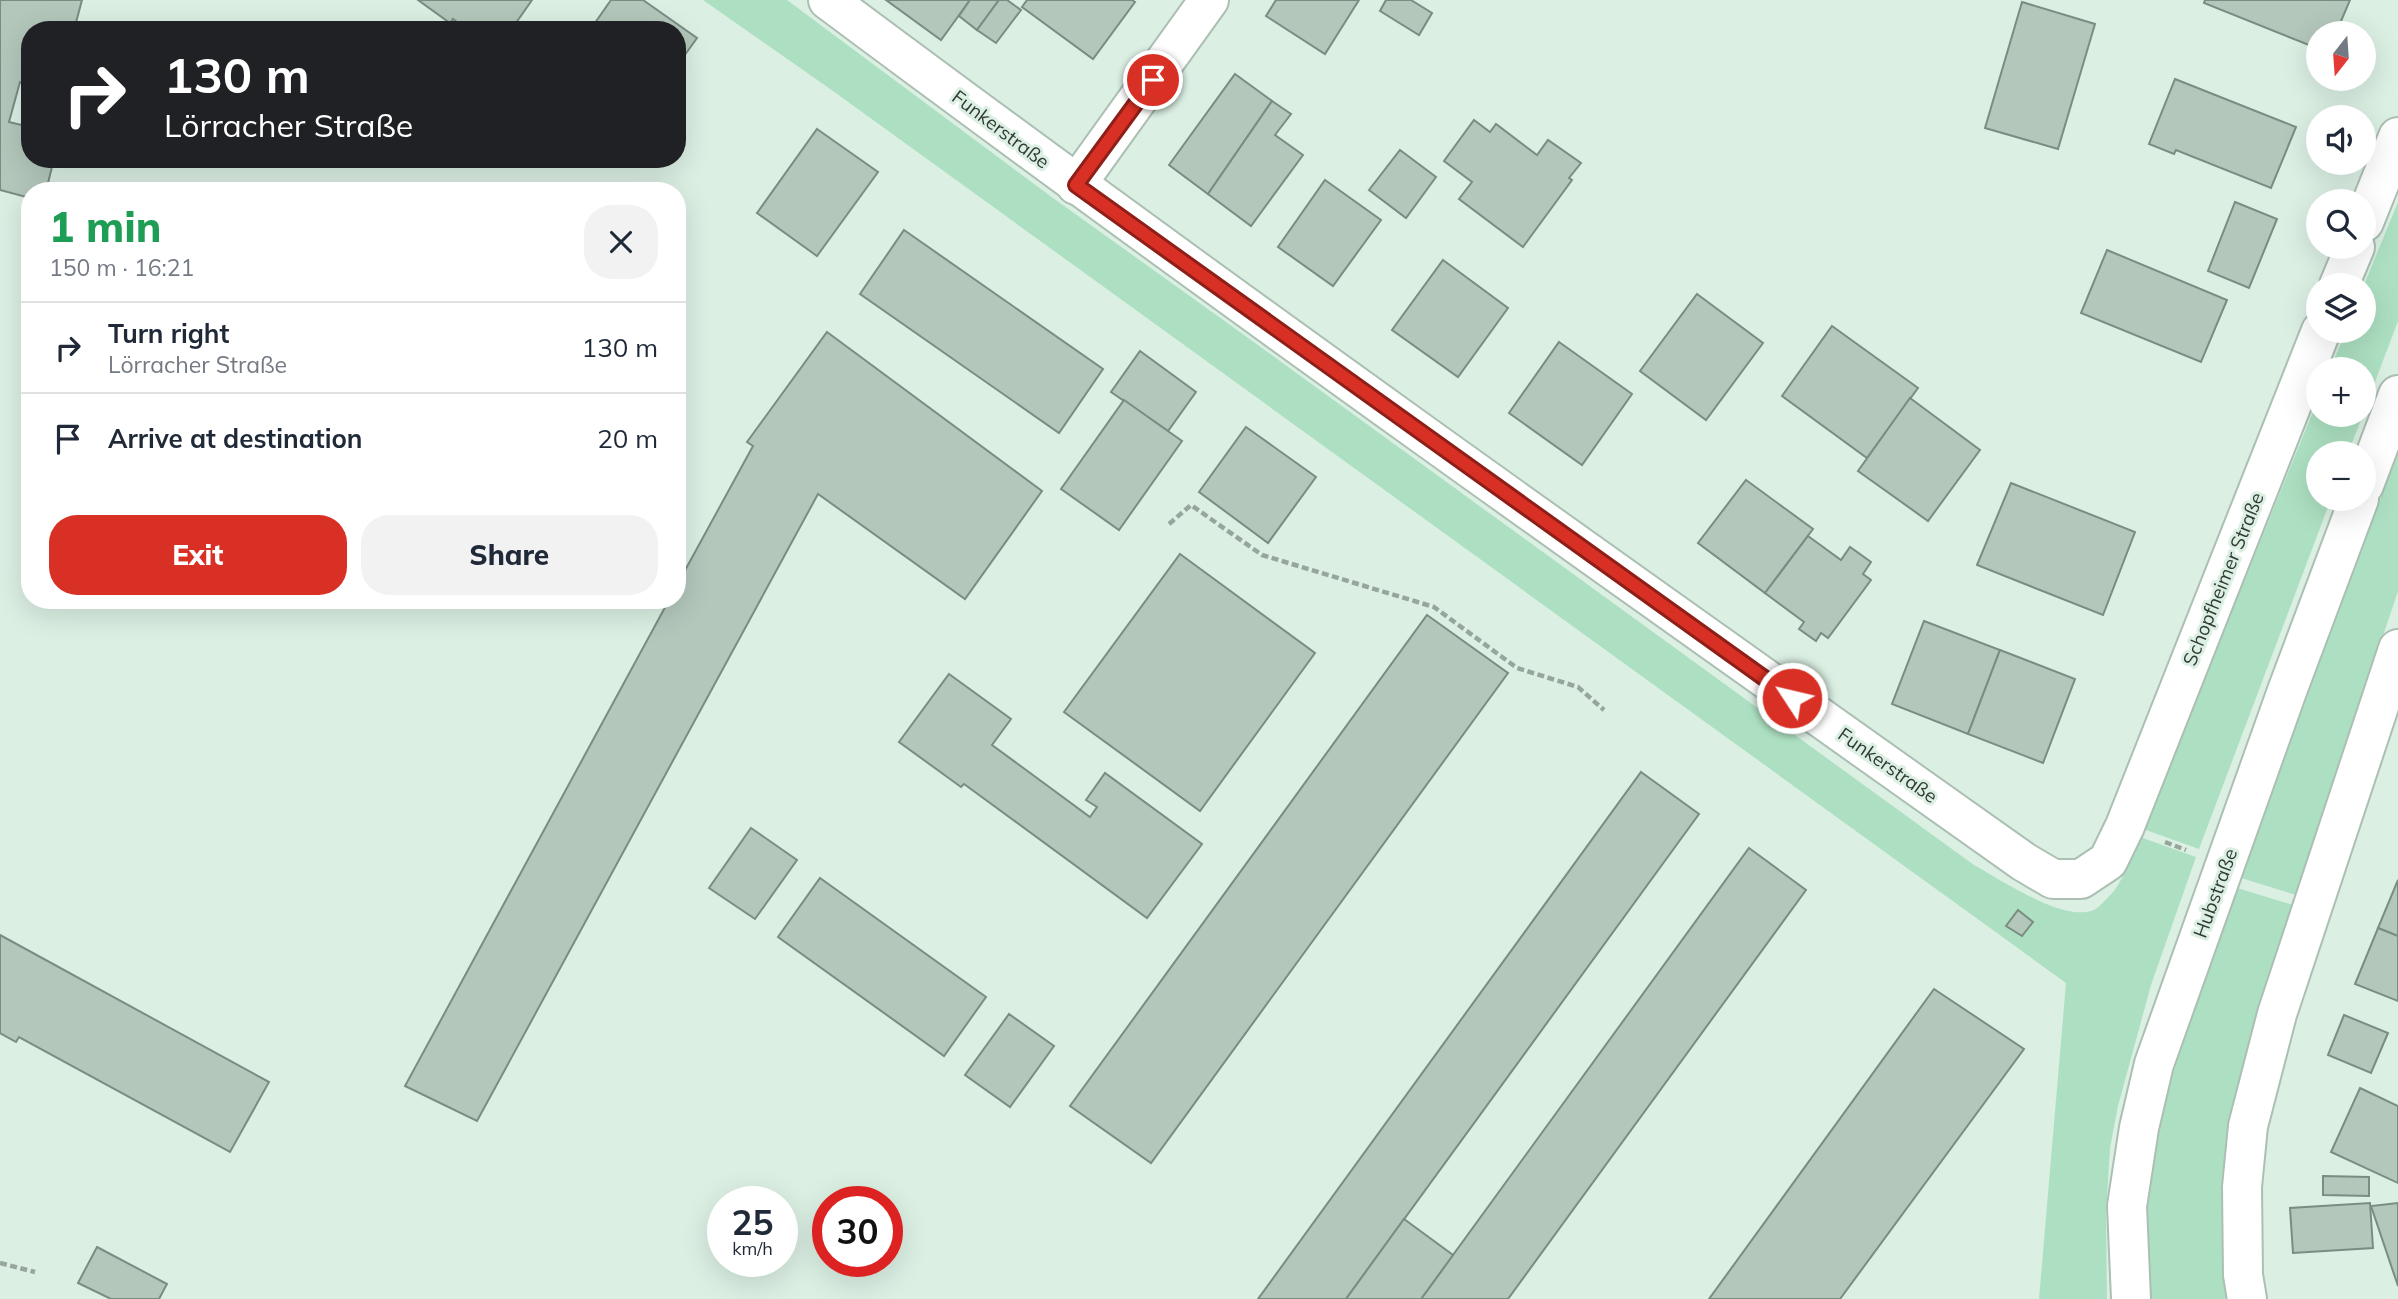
<!DOCTYPE html>
<html lang="en">
<head>
<meta charset="utf-8">
<style>
	body { margin:0; font-family:Mulish,sans-serif; background:#f2f2f3; color:#1f2937; height:100vh; display:flex; flex-direction:column; font-size:26px; white-space:nowrap }
	* { box-sizing:border-box; margin:0 }
	p { font-size:23px; color:#747a83 }
	.icon { flex:none; width:38px; height:38px; fill:none; stroke:currentColor; stroke-width:2; stroke-linecap:round; stroke-linejoin:round }
	.map { position:relative; flex:1; overflow:hidden }
	.sheet { position:absolute; left:21px; top:182px; width:665px; height:427px; display:flex; flex-direction:column; background:#fff; border-radius:28px; box-shadow:0 7px 28px #0002 }
	.sheet>* { flex:none }
	.banner { position:absolute; left:21px; top:21px; width:665px; height:147px; border-radius:28px; box-shadow:0 7px 28px #0002; background:#202124; color:#fff; overflow:hidden }
	.needle { width:46px; rotate:197deg }
	.fabs { position:absolute; left:2306px; top:21px; display:grid; gap:14px }
	.fabs a { display:grid; place-items:center; width:70px; height:70px; border-radius:50%; background:#fff; box-shadow:0 7px 28px #0002; font-size:35px }
	.speed { position:absolute; left:707px; top:1186px; display:flex; gap:14px; font-size:35px; font-weight:700; text-align:center }
	.speed>* { display:grid; place-content:center; width:91px; height:91px; border-radius:50%; background:#fff; box-shadow:0 7px 28px #0002; line-height:1 }
	.speed small { font-size:18px; font-weight:400 }
	.speed .limit { border:10px solid #d22; background:#fff; color:#111 }
	.pin { position:absolute; display:grid; place-items:center; width:60px; height:60px; color:#fff; margin:-30px; border:4px solid #fff; border-radius:50%; box-shadow:0 2px 7px #0007 }
	.me { position:absolute; width:77px; margin:-38px; rotate:305deg; stroke-linejoin:round; filter:drop-shadow(0 0 5px #0008) }
	.turn { display:flex; align-items:center; gap:24px; height:147px; padding:0 28px; font-size:32px }
	.turn .icon { width:91px; height:91px; stroke-width:2.5 }
	.turn b { display:block; font-size:49px; line-height:60px }
	.round { display:grid; place-items:center; flex:none; width:74px; height:74px; border-radius:28px; background:#f2f2f3 }
	.summary { display:flex; align-items:center; justify-content:space-between; height:119px; padding:0 28px }
	h1 { font-size:42px; font-weight:800; line-height:52px; color:#1e9e55 }
	.button { display:flex; gap:14px; margin-top:auto; padding:14px 28px }
	.button a { flex:1; height:80px; border-radius:28px; background:#d93025; color:#fff; font-size:28px; font-weight:800; line-height:80px; text-align:center }
	.button a+a { background:#f2f2f3; color:#1f2937 }
	ul { padding:0; list-style:none }
	li { display:flex; align-items:center; gap:21px; height:91px; padding:0 28px; border-top:2px solid #e0e1e3 }
	li div { flex:1 }
	li b { display:block; font-size:26px }
	li em { font-style:normal }
	.map>svg:first-child { display:block }
	.green { fill:#ade0c2 }
	.building { fill:#b3c7bb; stroke:#7a8d82; stroke-width:2 }
	.lines { fill:none; stroke-linecap:round; stroke-linejoin:round }
	.minor-casing { stroke:#abbfb3; stroke-width:42 }
	.path { stroke:#97a69d; stroke-width:4.5; stroke-dasharray:7 3.5; stroke-linecap:butt }
	.minor { stroke:#fff; stroke-width:38 }
	.route-casing { stroke:#8d1f18; stroke-width:18 }
	.route { stroke:#d93025; stroke-width:12 }
	.labels { text-anchor:middle; dominant-baseline:central; stroke-width:6; stroke-linejoin:round; paint-order:stroke }
	.street-label { font-size:19px; fill:#313934; stroke:#dbefe3 }
</style>
</head>
<body>
<div class="map">
<svg width="2398" height="1299" viewBox="0 0 2398 1299">
	<rect width="100%" height="100%" fill="#dbefe3"/>
	<g class="green">
		<path d="M 703,0 L 787,0 L 1053,198 L 1233,327 L 1974,865 C 2000,879 2064,923 2094,910 C 2100,907 2109,896 2114,891 C 2125,876 2132,854 2140,837 L 2196,857 L 2151,985 L 2118,1106 L 2110,1148 L 2106,1214 L 2107,1299 L 2039,1299 L 2066,983 L 833,91 Z"/>
		<polygon points="2398,202 2398,321 2364,411 2364,369 2330,369 2346,331 2364,331 2364,285"/>
		<polygon points="2319,397 2319,415 2363,415 2348,453 2319,453 2319,499 2331,499 2199,849 2143,829"/>
		<polygon points="2398,452 2398,591 2296,895 2238,877"/>
		<polygon points="2234,887 2293,905 2241,1071 2229,1124 2225,1167 2223,1275 2228,1299 2149,1299 2146,1207 2156,1137 2167,1084"/>
	</g>
	<g class="building">
		<polygon points="0,0 82,0 74,30 30,30 30,85 20,82 9,122 30,127 30,159 54,159 46,191 30,191 30,198 0,190"/>
		<polygon points="418,0 532,0 511,30 467,30 453,19 450,23"/>
		<polygon points="611,0 643,0 697,38 677,66 677,30 590,30"/>
		<polygon points="886,0 970,0 941,40"/>
		<polygon points="970,0 999,0 977,30 959,16"/>
		<polygon points="999,0 1007,0 1021,10 996,43 977,30"/>
		<polygon points="1027,0 1132,0 1135,2 1093,59 1022,7"/>
		<polygon points="1276,0 1359,0 1325,54 1266,16"/>
		<polygon points="1386,0 1411,0 1432,13 1419,35 1380,11"/>
		<polygon points="2205,0 2350,0 2336,33 2319,33 2319,49 2204,3"/>
		<polygon points="2022,2 2095,24 2058,149 1985,128"/>
		<polygon points="1235,74 1272,101 1208,194 1169,165"/>
		<polygon points="2175,79 2296,127 2271,188 2176,150 2174,154 2149,144"/>
		<polygon points="1272,101 1291,114 1275,135 1303,155 1251,226 1208,194"/>
		<polygon points="1474,120 1490,132 1496,124 1537,155 1548,140 1581,163 1569,178 1572,180 1523,247 1459,199 1472,182 1444,161"/>
		<polygon points="817,129 878,172 817,256 757,213"/>
		<polygon points="1400,150 1436,177 1406,218 1369,190"/>
		<polygon points="1325,180 1381,220 1333,286 1278,247"/>
		<polygon points="2235,202 2277,219 2249,288 2208,271"/>
		<polygon points="904,230 1103,369 1059,433 860,294"/>
		<polygon points="2107,250 2227,300 2201,362 2081,313"/>
		<polygon points="1443,260 1508,308 1458,377 1392,330"/>
		<polygon points="1697,294 1763,343 1706,420 1640,371"/>
		<polygon points="1832,326 1918,388 1867,458 1782,396"/>
		<polygon points="827,332 1042,491 965,599 818,494 477,1121 405,1086 669,600 677,600 677,585 753,446 747,442"/>
		<polygon points="1559,342 1632,394 1582,465 1509,413"/>
		<polygon points="1140,351 1196,392 1168,431 1111,392"/>
		<polygon points="1910,398 1980,450 1928,521 1858,471"/>
		<polygon points="1124,400 1182,441 1119,530 1061,489"/>
		<polygon points="1246,427 1316,477 1268,543 1199,492"/>
		<polygon points="1746,480 1813,529 1765,593 1698,543"/>
		<polygon points="2011,483 2135,532 2103,615 1977,565"/>
		<polygon points="1808,536 1841,560 1850,547 1871,562 1863,574 1871,580 1828,638 1821,633 1816,641 1799,629 1804,622 1765,593"/>
		<polygon points="1180,554 1315,653 1200,811 1064,712"/>
		<polygon points="1427,615 1508,673 1151,1163 1070,1106"/>
		<polygon points="1924,621 2000,650 1968,734 1892,704"/>
		<polygon points="2000,650 2075,679 2043,763 1968,734"/>
		<polygon points="949,674 1011,719 992,745 1090,817 1097,807 1086,800 1105,773 1202,844 1147,918 964,784 961,787 899,742"/>
		<polygon points="1641,772 1699,814 1346,1299 1258,1299"/>
		<polygon points="751,828 797,860 755,919 709,888"/>
		<polygon points="1749,848 1806,890 1508,1299 1421,1299"/>
		<polygon points="820,878 986,997 944,1056 778,937"/>
		<polygon points="2398,880 2398,936 2378,928"/>
		<polygon points="2018,910 2033,922 2022,936 2006,926"/>
		<polygon points="2378,928 2398,936 2398,1001 2355,984"/>
		<polygon points="0,935 269,1082 230,1152 19,1037 16,1042 0,1033"/>
		<polygon points="1934,989 2024,1049 1840,1299 1709,1299"/>
		<polygon points="1009,1014 1054,1046 1010,1107 965,1075"/>
		<polygon points="2344,1015 2388,1033 2371,1073 2328,1055"/>
		<polygon points="2360,1088 2398,1106 2398,1183 2331,1152"/>
		<polygon points="2323,1176 2369,1177 2369,1196 2323,1195"/>
		<polygon points="2370,1203 2373,1248 2293,1253 2290,1208"/>
		<polygon points="2398,1203 2398,1286 2371,1206"/>
		<polygon points="1404,1219 1453,1255 1421,1299 1346,1299"/>
		<polygon points="97,1247 167,1284 159,1299 111,1299 78,1283"/>
	</g>
	<g class="lines">
		<defs>
			<g id="minor">
				<path d="M 828,0 C 1222,294 1623,578 2024,862 L 2053,879 L 2081,879 L 2108,861 L 2125,826 L 2321,331"/>
				<polyline points="1076,185 1209,0"/>
				<polyline points="2364,222 2398,137"/>
				<polyline points="2339,285 2355,247"/>
				<polyline points="2364,485 2398,395"/>
				<polyline points="2131,1299 2127,1206 2139,1128 2154,1064 2287,691 2359,499"/>
				<polyline points="2247,1299 2243,1275 2242,1187 2248,1126 2277,1014 2398,649"/>
			</g>
		</defs>
		<use href="#minor" class="minor-casing"/>
		<g class="path">
			<polyline points="1169,524 1191,505 1262,555 1434,607 1517,668 1578,687 1604,710"/>
			<polyline points="2165,842 2186,850"/>
			<polyline points="0,1263 35,1272"/>
		</g>
		<use href="#minor" class="minor"/>
	</g>
	<g class="lines">
		<defs>
			<polyline id="route" points="1153,80 1076,185 1792,698"/>
		</defs>
		<use href="#route" class="route-casing"/>
		<use href="#route" class="route"/>
	</g>
	<g class="labels">
		<g class="street-label">
			<text transform="translate(1001 129) rotate(37)">Funkerstraße</text>
			<text transform="translate(2223 579) rotate(-68)">Schopfheimer Straße</text>
			<text transform="translate(1888 765) rotate(35)">Funkerstraße</text>
			<text transform="translate(2215 893) rotate(-70)">Hubstraße</text>
		</g>
	</g>
</svg>
<div class="fabs">
<a><svg class="needle" viewBox="-14 -14 28 28"><path d="M0-13l5 13h-10z" fill="#e53935"/><path d="M0 13l5-13h-10z" fill="#747a83"/></svg></a>
<a><svg class="icon" aria-label="sound" viewBox="0 0 24 24"><path d="M4 9h4l5-4v14l-5-4H4zM17 9q2 3 0 6"/></svg></a>
<a><svg class="icon" aria-label="search" viewBox="0 0 24 24"><circle cx="10" cy="10" r="6"/><path d="M15 15l6 6"/></svg></a>
<a><svg class="icon" aria-label="layers" viewBox="0 0 24 24"><path d="M12 4l9 5-9 5-9-5zM3 14l9 5 9-5"/></svg></a>
<a>+</a>
<a>−</a>
</div>
<div class="speed"><div>25<small>km/h</small></div><div class="limit">30</div></div>
<div class="pin" style="left:1153px;top:80px;background:#d93025"><svg class="icon" aria-label="arrive" viewBox="0 0 24 24"><path d="M6 21V4h12l-3 4 3 4H6"/></svg></div>
<svg class="me" style="left:1792px;top:698px" viewBox="-20 -20 40 40"><circle r="17" fill="#d93025" stroke="#fff" stroke-width="3"/><path d="M0-11L8 9 0 5-8 9z" fill="#fff"/></svg>
<div class="banner">
<div class="turn"><svg class="icon" aria-label="right" viewBox="0 0 24 24"><path d="M7 20v-9h11M14 6l5 5-5 5"/></svg><div><b>130 m</b>Lörracher Straße</div></div>
</div>
<section class="sheet">
<div class="summary"><div><h1>1 min</h1><p>150 m · 16:21</p></div><a class="round"><svg class="icon" aria-label="close" viewBox="0 0 24 24"><path d="M6 6l12 12M18 6L6 18"/></svg></a></div>
<ul>
<li><svg class="icon" aria-label="right" viewBox="0 0 24 24"><path d="M7 20v-9h11M14 6l5 5-5 5"/></svg><div><b>Turn right</b><p>Lörracher Straße</p></div><em>130 m</em></li>
<li><svg class="icon" aria-label="arrive" viewBox="0 0 24 24"><path d="M6 21V4h12l-3 4 3 4H6"/></svg><div><b>Arrive at destination</b></div><em>20 m</em></li>
</ul>
<div class="button"><a>Exit</a><a>Share</a></div>
</section>
</div>
</body>
</html>
